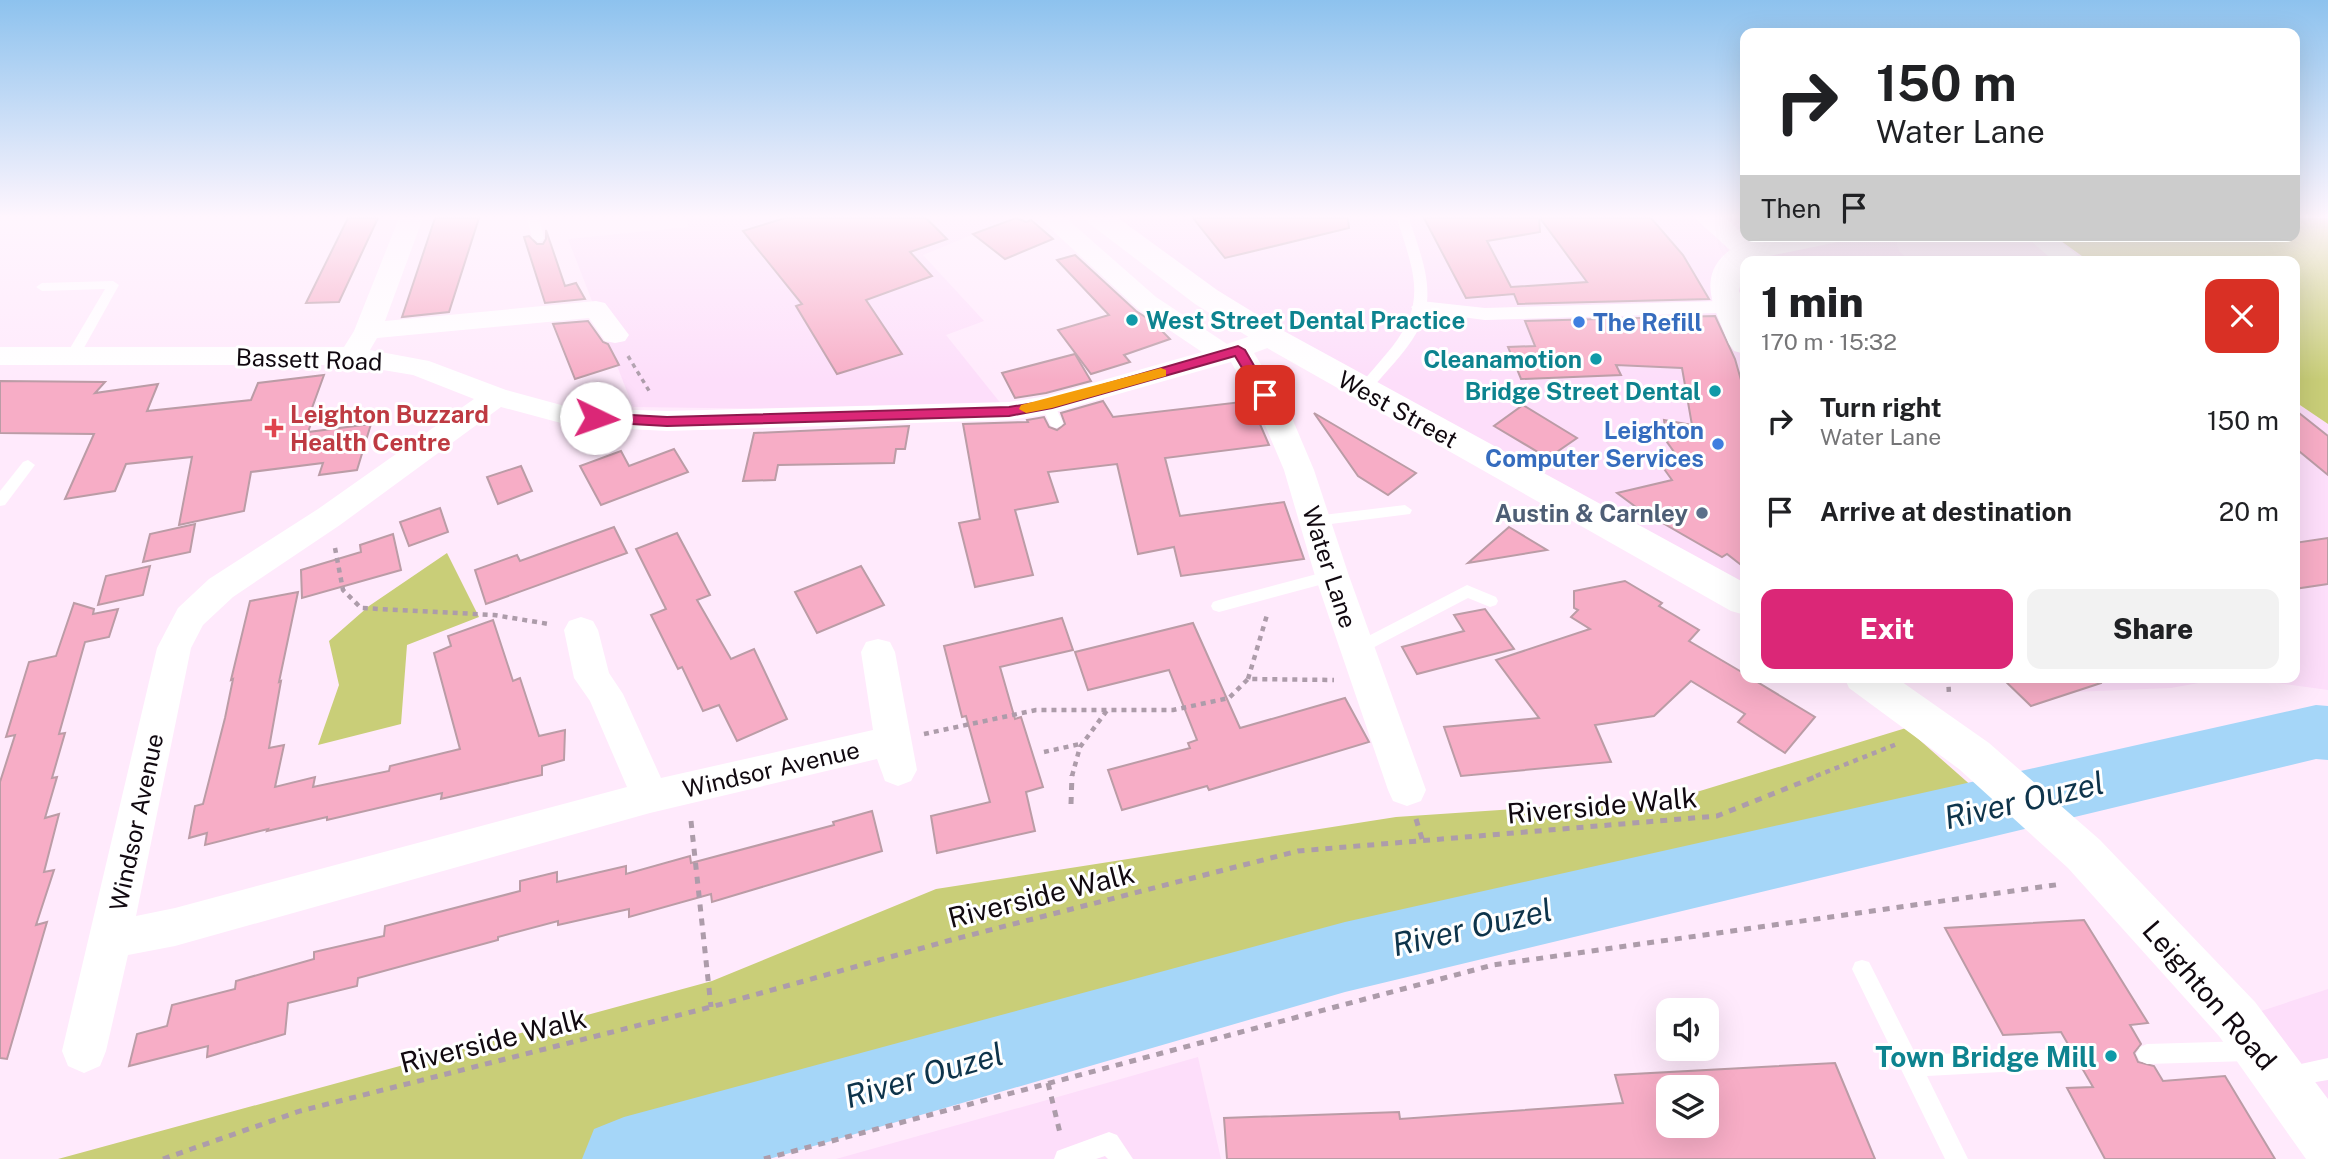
<!DOCTYPE html>
<html lang="en">
<head>
<meta charset="utf-8">
<style>
	body { margin:0; font-family:"Public Sans",sans-serif; background:#f2f2f2; color:#202124; height:100vh; display:flex; flex-direction:column; font-size:26px; white-space:nowrap }
	* { box-sizing:border-box; margin:0 }
	p { font-size:23px; color:#757577 }
	.icon { flex:none; width:38px; height:38px; fill:none; stroke:currentColor; stroke-width:2; stroke-linecap:round; stroke-linejoin:round }
	.map { position:relative; flex:1; overflow:hidden }
	.panel { position:absolute; left:1740px; top:256px; width:560px; height:427px; display:flex; flex-direction:column; background:#fff; border-radius:14px; box-shadow:0 7px 28px #0002 }
	.panel>* { flex:none }
	.top-card { position:absolute; left:1740px; top:28px; width:560px; height:214px; border-radius:14px; box-shadow:0 7px 28px #0002; background:#fff; color:#202124; overflow:hidden }
	.tools { position:absolute; left:1656px; top:998px; display:grid; gap:14px }
	.tools a { display:grid; place-items:center; width:63px; height:63px; border-radius:14px; background:#fff; box-shadow:0 7px 28px #0002; font-size:35px }
	.pin { position:absolute; display:grid; place-items:center; width:60px; height:60px; color:#fff; margin:-30px; border-radius:14px; box-shadow:0 4px 10px #0006 }
	.me { position:absolute; width:77px; margin:-38px; rotate:93deg; stroke-linejoin:round; filter:drop-shadow(0 0 5px #0008) }
	.turn { display:flex; align-items:center; gap:24px; height:147px; padding:0 21px; font-size:32px }
	.turn .icon { width:91px; height:91px; stroke-width:2.5 }
	.turn b { display:block; font-size:49px; line-height:60px }
	.then { display:flex; align-items:center; height:66px; padding:0 21px; background:#0003; gap:14px; font-size:26px }
	.round { display:grid; place-items:center; flex:none; width:74px; height:74px; border-radius:14px; background:#f2f2f2 }
	.overview { display:flex; align-items:center; justify-content:space-between; height:119px; padding:0 21px }
	h1 { font-size:42px; font-weight:800; line-height:52px }
	.cta { display:flex; gap:14px; margin-top:auto; padding:14px 21px }
	.cta a { flex:1; height:80px; border-radius:14px; background:#db2777; color:#fff; font-size:28px; font-weight:800; line-height:80px; text-align:center }
	.cta a+a { background:#f2f2f2; color:#202124 }
	ul { padding:0; list-style:none }
	li { display:flex; align-items:center; gap:21px; height:91px; padding:0 21px }
	li div { flex:1 }
	li b { display:block; font-size:26px }
	li em { font-style:normal }
	.map>svg:first-child { display:block }
	.built { fill:#fddefa }
	.green { fill:#c9ce78 }
	.lines { fill:none; stroke-linecap:round; stroke-linejoin:round }
	.river { fill:#a5d6f8; fill-rule:evenodd }
	.building { fill:#f7adc6; stroke:#bb9ca6; stroke-width:2; fill-rule:evenodd }
	.path-far2 { stroke:#ad9caa; stroke-width:3.5; stroke-dasharray:4.5 4.5; stroke-linecap:butt }
	.path-far1 { stroke:#ad9caa; stroke-width:4.5; stroke-dasharray:5 5; stroke-linecap:butt }
	.path { stroke:#ad9caa; stroke-width:5; stroke-dasharray:7 7; stroke-linecap:butt }
	.service { fill:#fff; fill-rule:evenodd }
	.pedestrian { fill:#fff; fill-rule:evenodd }
	.minor { fill:#fff; fill-rule:evenodd }
	.tertiary { fill:#fff; fill-rule:evenodd }
	.route { fill:#db2777; stroke:#8e194d; stroke-width:2 }
	.slow { fill:#f59e0b }
	.culture-dot { fill:#0f9aa8; stroke:#fff; stroke-width:2.5 }
	.shop-dot { fill:#3f7fe0; stroke:#fff; stroke-width:2.5 }
	.health-dot { fill:#e0444e; stroke:#fff; stroke-width:2.5 }
	.service-dot { fill:#5c6f8a; stroke:#fff; stroke-width:2.5 }
	.labels { text-anchor:middle; dominant-baseline:central; stroke-width:6; stroke-linejoin:round; paint-order:stroke }
	.culture-label { font-size:24px; font-weight:bold; fill:#0d838f; stroke:#fff; text-anchor:end }
	.shop-label { font-size:24px; font-weight:bold; fill:#366cbe; stroke:#fff; text-anchor:start }
	.street-label { font-size:24px; fill:#110910; stroke:#fff }
	.health-label { font-size:24px; font-weight:bold; fill:#be3a42; stroke:#fff; text-anchor:start }
	.service-label { font-size:24px; font-weight:bold; fill:#4e5e75; stroke:#fff; text-anchor:end }
	.near-street-label { font-size:28px; fill:#110910; stroke:#fff }
	.near-culture-label { font-size:28px; font-weight:bold; fill:#0d838f; stroke:#fff; text-anchor:end }
	.near-water-label { font-size:32px; font-style:italic; fill:#0e344b; stroke:#fff }
</style>
</head>
<body>
<div class="map">
<svg width="2328" height="1159" viewBox="0 0 2328 1159">
	<rect width="100%" height="100%" fill="#ffeafc"/>
	<g class="built">
		<polygon points="687,218 1013,218 923,255 984,321 946,335 1002,405 864,410 633,407 568,239 688,227"/>
		<polygon points="1105,218 1745,218 1745,236 1895,236 1899,251 1910,261 1745,261 1745,591 1292,340 1130,239"/>
		<polygon points="2294,401 2328,424 2328,690 2234,677 2294,677"/>
		<polygon points="2056,677 2232,677 2171,688 2072,692"/>
		<polygon points="2328,989 2328,1149 2237,1019"/>
		<polygon points="1198,1057 1221,1159 836,1159 1047,1100"/>
	</g>
	<g class="green">
		<polygon points="2294,218 2328,218 2328,424 2294,401 2294,261 2089,261 2054,236 2294,236"/>
		<polygon points="447,553 479,617 407,645 401,724 318,745 339,685 329,641 369,606"/>
		<polygon points="1906,728 1991,803 1343,950 601,1159 58,1159 712,981 936,889 1396,817 1677,798"/>
	</g>
	<g class="lines">
		<polygon class="river" points="2316,705 2328,706 2328,760 2316,759 1345,992 769,1159 582,1159 594,1129 624,1117 1345,922"/>
	</g>
	<g class="building">
		<polygon points="348,218 378,218 339,302 306,303"/>
		<polygon points="435,218 479,218 449,312 402,317"/>
		<polygon points="785,218 926,218 947,239 910,252 932,276 866,300 902,354 837,374 796,306 802,304 743,231"/>
		<polygon points="1016,218 1026,222 1031,220 1053,239 1005,259 973,234"/>
		<polygon points="1193,218 1348,218 1349,228 1225,258"/>
		<polygon points="1424,218 1539,218 1540,232 1487,241 1511,287 1587,282 1540,218 1651,218 1683,255 1709,299 1518,304 1514,294 1466,298"/>
		<polygon points="546,230 565,286 576,283 585,299 545,303 524,237 529,236 537,244 543,244 546,239"/>
		<polygon points="1075,255 1136,311 1153,322 1170,339 1124,355 1130,362 1091,374 1058,330 1109,315 1057,260"/>
		<polygon points="1715,316 1735,359 1745,394 1745,568 1727,554 1722,557 1640,510 1617,493 1672,480 1662,466 1682,463 1667,442 1664,420 1692,425 1682,368 1616,365 1621,375 1521,379 1508,347 1535,346 1525,321"/>
		<polygon points="588,321 603,342 608,344 619,365 575,379 553,324"/>
		<polygon points="1075,354 1091,381 1046,393 1015,398 1002,373"/>
		<polygon points="324,375 308,419 313,418 308,432 371,424 357,470 319,475 323,463 251,472 244,511 179,525 192,457 126,464 115,491 65,499 94,434 0,433 0,381 105,382 95,393 158,384 147,411 251,400 258,383"/>
		<polygon points="1103,401 1113,417 1250,401 1269,445 1165,458 1180,516 1284,502 1304,559 1181,576 1174,547 1138,554 1117,464 1048,472 1058,502 1015,510 1033,575 975,587 959,523 980,519 963,424 1028,422 1027,420 1044,417 1049,427 1057,430 1065,424 1061,413"/>
		<polygon points="1523,405 1577,438 1548,458 1494,426"/>
		<polygon points="2294,409 2328,436 2328,475 2294,447"/>
		<polygon points="1314,413 1416,473 1388,495 1358,476"/>
		<polygon points="909,426 905,449 896,449 894,463 778,465 775,480 743,481 754,433"/>
		<polygon points="674,449 688,472 601,505 580,466 621,451 629,466"/>
		<polygon points="521,466 532,491 498,504 487,477"/>
		<polygon points="440,508 448,532 409,546 400,522"/>
		<polygon points="195,524 190,552 143,562 150,534"/>
		<polygon points="614,527 627,553 486,604 475,570 517,555 520,561"/>
		<polygon points="1509,527 1547,550 1468,563"/>
		<polygon points="677,533 710,595 697,600 731,659 754,649 787,719 737,741 719,705 703,711 682,667 678,669 651,615 666,609 636,549"/>
		<polygon points="393,534 401,570 302,598 301,570 361,552 360,545"/>
		<polygon points="2328,538 2328,584 2294,589 2294,543"/>
		<polygon points="150,566 143,595 98,605 106,576"/>
		<polygon points="861,566 884,605 817,633 795,592"/>
		<polygon points="1625,581 1662,603 1659,606 1699,630 1689,641 1745,674 1745,677 1749,677 1815,717 1785,753 1738,722 1745,714 1691,681 1654,716 1595,725 1611,762 1461,776 1444,727 1539,718 1496,660 1590,629 1571,617 1578,610 1574,608 1574,591"/>
		<polygon points="298,592 279,682 281,681 269,748 284,745 275,787 315,777 313,787 389,771 390,766 460,749 434,653 451,646 448,636 493,620 513,681 520,678 539,736 565,730 564,760 542,766 542,775 441,799 442,793 327,820 327,817 267,831 268,829 205,845 207,833 189,838 195,806 203,804 225,718 233,679 231,680 250,601"/>
		<polygon points="74,603 94,609 93,614 118,609 109,637 85,642 59,734 65,733 52,778 57,777 45,818 59,814 44,872 54,870 36,925 47,922 7,1059 0,1058 0,782 15,735 6,737 29,662 56,656"/>
		<polygon points="1485,609 1514,649 1417,674 1402,647 1464,631 1454,615"/>
		<polygon points="1062,618 1073,650 1000,667 1015,719 1021,717 1043,787 1026,792 1035,831 937,853 931,816 990,802 966,716 962,717 944,646"/>
		<polygon points="1193,623 1240,728 1345,698 1369,742 1209,790 1207,786 1122,810 1108,770 1190,748 1188,743 1197,740 1169,670 1088,690 1075,652"/>
		<polygon points="2001,677 2100,677 2101,683 2031,706"/>
		<polygon points="872,811 882,851 712,902 711,894 629,917 629,909 558,925 558,921 498,937 498,940 358,978 357,986 288,1003 285,1034 207,1057 208,1046 129,1066 137,1034 167,1026 172,1005 235,989 236,981 314,959 314,952 384,936 385,926 520,891 520,881 557,872 557,882 626,866 626,874 690,856 691,863 834,825 833,822"/>
		<polygon points="2084,920 2148,1023 2130,1025 2141,1044 2134,1053 2138,1062 2154,1066 2163,1081 2225,1076 2275,1159 2105,1159 2067,1088 2093,1087 2082,1068 2088,1059 2084,1050 2069,1046 2061,1032 2003,1035 1945,928"/>
		<path d="M 1835,1063 L 1875,1159 L 1227,1159 L 1224,1118 L 1399,1112 L 1400,1119 L 1623,1103 L 1615,1075 ZM 1668,1087 L 1706,1087 L 1706,1125 L 1668,1125 Z"/>
	</g>
	<g class="lines">
		<polyline class="path-far2" points="628,356 651,394"/>
		<g class="path-far1">
			<polyline points="335,548 343,590 361,608 494,615 549,624"/>
			<polyline points="1948,677 1949,694"/>
			<polyline points="1248,679 1267,615"/>
			<polyline points="924,734 1036,710 1173,710 1229,698 1248,679 1334,680"/>
			<polyline points="1044,752 1080,744"/>
			<polyline points="1072,776 1080,747 1108,709"/>
			<polyline points="1816,776 1897,744"/>
		</g>
		<g class="path">
			<polyline points="1071,804 1072,775"/>
			<polyline points="1416,819 1423,842"/>
			<polyline points="691,821 711,1007"/>
			<polyline points="1048,1083 1060,1133"/>
			<polyline points="163,1159 300,1111 711,1007 951,940 1298,851 1717,816 1820,775"/>
			<polyline points="764,1159 1493,965 2062,884"/>
		</g>
		<g class="service">
			<polygon points="527,218 539,218 544,238 542,241 538,242 532,238"/>
			<path d="M 1397,218 L 1409,218 C 1417,244 1430,274 1427,302 C 1424,337 1389,367 1369,392 L 1364,393 L 1357,389 C 1368,374 1381,361 1392,347 C 1429,300 1412,269 1397,218 Z"/>
			<polygon points="113,281 119,285 80,355 78,358 68,358 66,355 105,289 42,291 36,287 42,283"/>
			<polygon points="1048,401 1053,402 1063,423 1061,426 1056,428 1051,426 1041,405"/>
			<polygon points="28,460 35,465 5,505 0,506 0,491 23,462"/>
			<polygon points="1405,505 1412,510 1410,514 1315,526 1307,521 1315,516"/>
			<polygon points="1332,570 1338,572 1340,576 1338,580 1219,612 1213,610 1211,606 1213,602 1219,600"/>
			<polygon points="1467,585 1496,597 1498,601 1496,605 1490,607 1468,598 1363,653 1351,653 1349,649 1351,645"/>
			<polygon points="1862,960 1869,962 1916,1055 2075,1048 2082,1051 2086,1058 2082,1065 2075,1068 1927,1076 1968,1159 1945,1159 1852,969 1855,962"/>
			<polygon points="2249,1041 2256,1044 2260,1051 2256,1058 2249,1061 2147,1064 2140,1061 2136,1054 2140,1047 2147,1044"/>
			<polygon points="2328,1058 2328,1080 2286,1087 2278,1083 2275,1076 2278,1069"/>
			<polygon points="1109,1132 1117,1135 1133,1159 1108,1159 1105,1156 1096,1159 1054,1159 1057,1151"/>
		</g>
		<polygon class="pedestrian" points="1421,301 1485,308 1718,301 1728,307 1718,313 1485,320 1414,311 1411,307"/>
		<g class="minor">
			<polygon points="399,218 423,218 385,321 596,301 605,303 629,335 625,341 615,343 605,341 589,318 377,338 370,350 429,361 506,390 572,408 667,411 1009,402 1047,396 1202,352 1138,309 1039,218 1066,218 1156,297 1227,344 1271,329 1281,331 1285,337 1281,343 1254,353 1289,411 1314,470 1349,576 1426,790 1421,801 1407,806 1393,801 1388,790 1315,576 1284,470 1259,411 1231,362 1048,414 1009,420 667,431 572,426 501,407 340,525 233,597 203,625 191,648 136,916 175,908 627,787 590,701 574,678 564,630 569,621 581,617 593,621 598,630 609,673 623,694 661,778 873,730 861,652 866,642 878,639 890,642 895,652 917,770 911,781 898,786 885,781 877,759 650,813 175,946 128,955 106,1051 100,1066 84,1073 68,1066 62,1051 157,648 178,608 209,579 318,509 474,399 413,375 353,365 0,365 0,347 344,347 354,331"/>
			<polygon points="2025,236 2054,236 2084,261 2054,261"/>
		</g>
		<g class="tertiary">
			<polygon points="1086,218 1118,218 1217,290 1282,330 1745,583 1745,615 1731,611 1260,344 1195,304 1090,224"/>
			<path d="M 1695,218 L 1726,218 L 1745,236 L 1842,236 L 1838,242 L 1745,261 L 1739,291 L 1745,304 L 1745,354 L 1734,351 L 1729,344 C 1716,311 1694,277 1730,250 Z"/>
			<polygon points="1844,677 1895,677 1989,743 2100,840 2255,1002 2328,1099 2328,1159 2306,1159 2219,1036 2068,868 1959,769 1849,688"/>
		</g>
	</g>
	<linearGradient id="sky" x2="0" y2="1"><stop stop-color="#8dc2ee"/><stop offset="0.57" stop-color="#fff6fe"/><stop offset="1" stop-color="#fff6fe" stop-opacity="0"/></linearGradient>
	<rect width="2328" height="380" fill="url(#sky)"/>
	<polygon class="route" points="1238,346 1245,350 1271,395 1269,398 1260,398 1235,356 1052,408 1009,416 667,426 596,422 589,418 596,413 667,417 1009,407 1047,401"/>
	<polygon class="slow" points="1161,368 1166,370 1166,376 1052,408 1026,413 1019,409 1021,405"/>
	<g class="culture-dot">
		<circle cx="1132" cy="320" r="7"/>
		<circle cx="1596" cy="359" r="7"/>
		<circle cx="1715" cy="391" r="7"/>
		<circle cx="2111" cy="1056" r="7"/>
	</g>
	<g class="shop-dot">
		<circle cx="1579" cy="322" r="7"/>
		<circle cx="1718" cy="444" r="7"/>
	</g>
	<path class="health-dot" d="M270.5 417.5h7v7h7v7h-7v7h-7v-7h-7v-7h7z"/>
	<circle class="service-dot" cx="1702" cy="513" r="7"/>
	<g class="labels">
		<g class="culture-label">
			<text x="1146" y="320" text-anchor="start">West Street Dental Practice</text>
			<text x="1582" y="359">Cleanamotion</text>
			<text x="1701" y="391">Bridge Street Dental</text>
		</g>
		<g class="shop-label">
			<text x="1593" y="322">The Refill</text>
			<text x="1704" y="430" text-anchor="end">Leighton<tspan x="1704" dy="28">Computer Services</tspan></text>
		</g>
		<g class="street-label">
			<text transform="translate(309 359) rotate(2)">Bassett Road</text>
			<text transform="translate(1398 409) rotate(29)">West Street</text>
			<text transform="translate(1330 567) rotate(72)">Water Lane</text>
			<text transform="translate(771 769) rotate(-13)">Windsor Avenue</text>
			<text transform="translate(136 822) rotate(-78)">Windsor Avenue</text>
		</g>
		<g class="health-label">
			<text x="290" y="414">Leighton Buzzard<tspan x="290" dy="28">Health Centre</tspan></text>
		</g>
		<g class="service-label">
			<text x="1688" y="513">Austin &amp; Carnley</text>
		</g>
		<g class="near-street-label">
			<text transform="translate(1602 805) rotate(-5)">Riverside Walk</text>
			<text transform="translate(1041 895) rotate(-14)">Riverside Walk</text>
			<text transform="translate(2210 995) rotate(49)">Leighton Road</text>
			<text transform="translate(493 1040) rotate(-14)">Riverside Walk</text>
		</g>
		<g class="near-culture-label">
			<text x="2097" y="1056">Town Bridge Mill</text>
		</g>
		<g class="near-water-label">
			<text transform="translate(2024 800) rotate(-13)">River Ouzel</text>
			<text transform="translate(1472 927) rotate(-13)">River Ouzel</text>
			<text transform="translate(924 1075) rotate(-16)">River Ouzel</text>
		</g>
	</g>
</svg>
<div class="tools">
<a><svg class="icon" aria-label="sound" viewBox="0 0 24 24"><path d="M4 9h4l5-4v14l-5-4H4zM17 9q2 3 0 6"/></svg></a>
<a><svg class="icon" aria-label="layers" viewBox="0 0 24 24"><path d="M12 4l9 5-9 5-9-5zM3 14l9 5 9-5"/></svg></a>
</div>
<div class="pin" style="left:1265px;top:395px;background:#d93025"><svg class="icon" aria-label="arrive" viewBox="0 0 24 24"><path d="M6 21V4h12l-3 4 3 4H6"/></svg></div>
<svg class="me" style="left:596px;top:418px" viewBox="-20 -20 40 40"><circle r="19" fill="#fff"/><path d="M0-13L10 11 0 6-10 11z" fill="#db2777"/></svg>
<div class="top-card">
<div class="turn"><svg class="icon" aria-label="right" viewBox="0 0 24 24"><path d="M7 20v-9h11M14 6l5 5-5 5"/></svg><div><b>150 m</b>Water Lane</div></div>
<div class="then">Then<svg class="icon" aria-label="arrive" viewBox="0 0 24 24"><path d="M6 21V4h12l-3 4 3 4H6"/></svg></div>
</div>
<section class="panel">
<div class="overview"><div><h1>1 min</h1><p>170 m · 15:32</p></div><a class="round" style="background:#d93025;color:#fff"><svg class="icon" aria-label="close" viewBox="0 0 24 24"><path d="M6 6l12 12M18 6L6 18"/></svg></a></div>
<ul>
<li><svg class="icon" aria-label="right" viewBox="0 0 24 24"><path d="M7 20v-9h11M14 6l5 5-5 5"/></svg><div><b>Turn right</b><p>Water Lane</p></div><em>150 m</em></li>
<li><svg class="icon" aria-label="arrive" viewBox="0 0 24 24"><path d="M6 21V4h12l-3 4 3 4H6"/></svg><div><b>Arrive at destination</b></div><em>20 m</em></li>
</ul>
<div class="cta"><a>Exit</a><a>Share</a></div>
</section>
</div>
</body>
</html>
